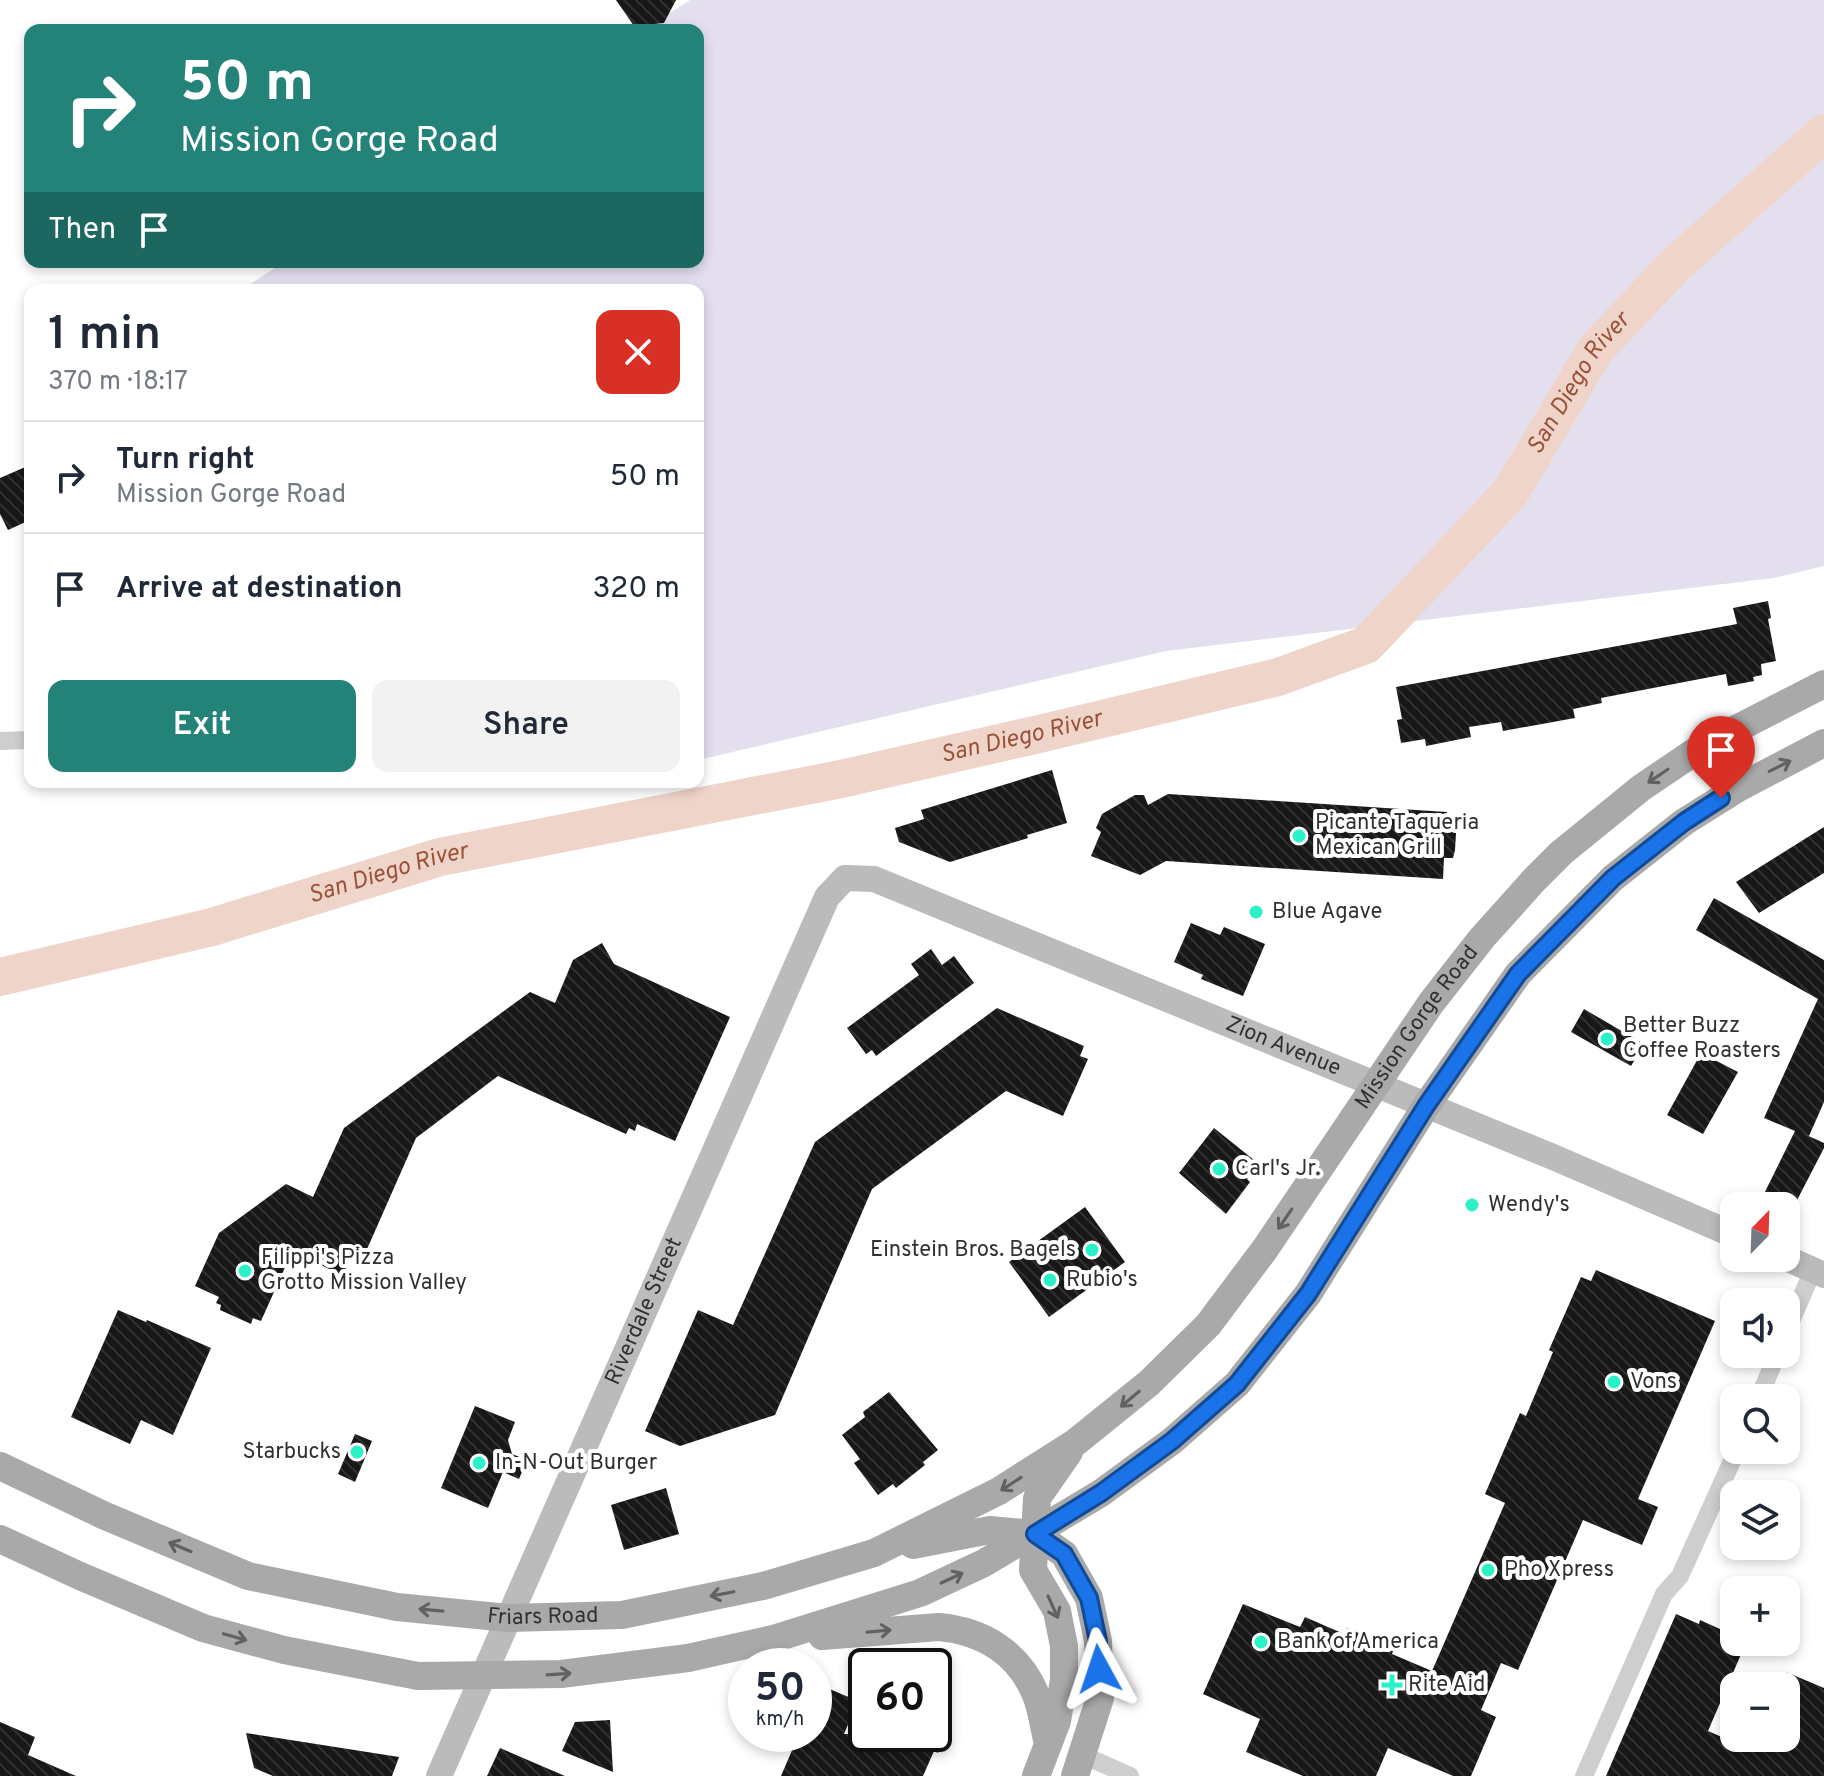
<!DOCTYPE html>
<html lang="en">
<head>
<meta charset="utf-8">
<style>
	body { margin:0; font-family:Overpass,sans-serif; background:#f2f2f3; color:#1f2937; height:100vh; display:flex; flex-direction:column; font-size:30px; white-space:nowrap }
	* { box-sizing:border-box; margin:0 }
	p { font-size:26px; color:#747a83 }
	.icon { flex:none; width:44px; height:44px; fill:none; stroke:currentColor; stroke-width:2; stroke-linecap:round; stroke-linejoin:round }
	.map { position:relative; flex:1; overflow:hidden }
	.details { position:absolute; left:24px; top:284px; width:680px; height:504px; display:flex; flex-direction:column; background:#fff; border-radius:16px; box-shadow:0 4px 12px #0003 }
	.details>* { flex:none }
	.guide { position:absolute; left:24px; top:24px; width:680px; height:244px; border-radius:16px; box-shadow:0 4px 12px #0003; background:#248379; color:#fff; overflow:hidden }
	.needle { width:52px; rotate:23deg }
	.fabs { position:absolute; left:1720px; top:1192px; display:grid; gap:16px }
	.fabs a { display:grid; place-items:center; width:80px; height:80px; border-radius:16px; background:#fff; box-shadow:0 4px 12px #0003; font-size:40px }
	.speed { position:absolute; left:728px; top:1648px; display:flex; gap:16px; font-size:40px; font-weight:700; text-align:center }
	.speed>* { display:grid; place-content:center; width:104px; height:104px; border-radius:50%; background:#fff; box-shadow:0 4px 12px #0003; line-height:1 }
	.speed small { font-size:20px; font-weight:400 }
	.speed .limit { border:4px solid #111; border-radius:12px; background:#fff; color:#111 }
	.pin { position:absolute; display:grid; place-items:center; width:68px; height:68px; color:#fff; margin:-82px -34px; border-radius:50% 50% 50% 0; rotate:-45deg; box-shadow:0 0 8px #0007 }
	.pin .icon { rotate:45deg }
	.me { position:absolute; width:88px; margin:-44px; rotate:355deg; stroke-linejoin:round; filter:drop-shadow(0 0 6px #0008) }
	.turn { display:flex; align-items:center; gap:28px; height:168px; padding:0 24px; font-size:36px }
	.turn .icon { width:104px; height:104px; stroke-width:2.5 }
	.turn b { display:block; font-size:56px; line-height:68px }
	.then { display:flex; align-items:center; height:76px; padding:0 24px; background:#0003; gap:16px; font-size:30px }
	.round { display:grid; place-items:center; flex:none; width:84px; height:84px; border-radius:16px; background:#f2f2f3 }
	.headline { display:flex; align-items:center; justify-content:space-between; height:136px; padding:0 24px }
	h1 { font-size:48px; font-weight:600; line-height:60px }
	.button { display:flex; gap:16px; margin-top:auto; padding:16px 24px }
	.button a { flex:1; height:92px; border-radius:16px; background:#248379; color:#fff; font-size:32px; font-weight:600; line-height:92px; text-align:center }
	.button a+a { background:#f2f2f3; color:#1f2937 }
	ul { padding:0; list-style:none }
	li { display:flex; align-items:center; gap:24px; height:112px; padding:0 24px; border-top:2px solid #e0e1e3 }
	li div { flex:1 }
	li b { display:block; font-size:30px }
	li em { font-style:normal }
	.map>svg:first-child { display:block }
	.green { fill:#e4dfef }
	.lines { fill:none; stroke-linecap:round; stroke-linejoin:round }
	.river { stroke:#efd4ca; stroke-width:38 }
	.building { fill:url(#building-back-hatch) }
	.street { stroke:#cecece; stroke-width:18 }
	.secondary { stroke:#bbb; stroke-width:26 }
	.primary { stroke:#a9a9a9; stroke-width:28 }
	.oneway { stroke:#616161 }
	.route-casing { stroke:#114b97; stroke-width:20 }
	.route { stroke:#1a73e8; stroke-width:14 }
	.poi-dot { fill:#2bf1c9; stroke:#fff; stroke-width:3 }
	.labels { text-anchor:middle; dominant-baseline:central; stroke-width:8; stroke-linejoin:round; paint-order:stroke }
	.poi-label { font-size:22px; fill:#313131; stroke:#fff; text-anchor:start }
	.street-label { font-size:22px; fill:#313131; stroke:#fff }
	.water-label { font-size:24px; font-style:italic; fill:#9a5239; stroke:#fff }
</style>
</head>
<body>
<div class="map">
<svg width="1824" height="1776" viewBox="0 0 1824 1776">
	<defs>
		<pattern id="building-back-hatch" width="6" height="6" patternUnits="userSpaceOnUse" patternTransform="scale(2)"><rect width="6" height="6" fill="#181818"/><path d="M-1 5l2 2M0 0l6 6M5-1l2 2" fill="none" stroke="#313131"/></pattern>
	</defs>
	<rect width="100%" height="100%" fill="#fff"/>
	<polygon class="green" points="690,0 1824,0 1824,566 1774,578 1166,651 698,760 698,290 241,290 284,262 698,262 698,30 643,30"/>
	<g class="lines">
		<path class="river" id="s1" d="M 0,977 L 212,927 L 440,857 L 841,779 L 1035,735 L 1278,677 L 1366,645 L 1510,493 L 1596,349 L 1674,266 L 1824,133"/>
	</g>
	<g class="building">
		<polygon points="616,0 676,0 664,23 634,26"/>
		<polygon points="30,465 30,520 8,530 0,514 0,478"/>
		<polygon points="1768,601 1771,618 1768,619 1776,661 1761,664 1762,675 1753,677 1754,681 1728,686 1726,674 1601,698 1602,703 1573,709 1575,718 1503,731 1501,722 1469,727 1471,737 1426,746 1425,739 1401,743 1397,720 1402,719 1396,687 1737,624 1733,608"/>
		<polygon points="1052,770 1067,823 1027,835 1028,838 950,862 899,842 895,828 924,819 921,810"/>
		<polygon points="1168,794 1447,812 1447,816 1457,817 1455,850 1453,858 1444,858 1443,879 1166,861 1140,875 1091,856 1101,832 1096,828 1102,814 1135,795 1144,795 1148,805"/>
		<polygon points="1824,827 1824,873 1759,913 1736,882"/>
		<polygon points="1714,898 1824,960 1824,1102 1809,1136 1802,1133 1824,1143 1824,1148 1794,1206 1758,1206 1795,1131 1764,1118 1818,999 1696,930"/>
		<polygon points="1191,923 1220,935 1224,927 1265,944 1243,996 1201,979 1203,975 1174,962"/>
		<polygon points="602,943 614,964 730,1017 675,1141 637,1124 635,1131 629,1128 626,1134 498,1076 416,1138 364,1256 353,1250 343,1275 300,1256 287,1263 261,1321 253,1318 251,1324 220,1310 221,1305 216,1303 219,1297 195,1286 219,1233 286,1184 313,1197 344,1128 530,992 555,1003 573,960"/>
		<polygon points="931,949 942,965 954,956 974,983 876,1056 872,1050 866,1054 847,1028 919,975 911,964"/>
		<polygon points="997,1008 1084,1046 1080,1056 1088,1059 1063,1116 1006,1091 872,1189 775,1415 680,1446 645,1431 698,1310 733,1325 815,1142"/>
		<polygon points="1584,1009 1644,1044 1631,1066 1571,1032"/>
		<polygon points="1701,1053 1738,1072 1703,1134 1667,1115"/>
		<polygon points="1214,1128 1259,1164 1247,1179 1250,1182 1226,1214 1179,1173"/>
		<polygon points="1085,1207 1125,1262 1049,1317 1009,1262"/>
		<polygon points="1596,1270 1715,1321 1638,1499 1658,1507 1642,1545 1583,1520 1518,1670 1501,1663 1481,1710 1496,1717 1471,1776 1453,1776 1388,1748 1376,1776 1303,1776 1246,1752 1260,1719 1203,1694 1243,1604 1300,1627 1305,1617 1344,1634 1347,1628 1394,1648 1392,1654 1432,1671 1505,1503 1485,1494 1520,1413 1526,1416 1553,1352 1549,1350 1581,1277 1591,1281"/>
		<polygon points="118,1310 146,1322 147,1320 211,1348 173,1435 141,1420 130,1444 71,1417"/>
		<polygon points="889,1392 938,1450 923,1462 925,1465 896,1488 893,1484 878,1495 854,1463 860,1459 842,1435 865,1417 863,1412"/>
		<polygon points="475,1406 515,1422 508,1440 512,1454 527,1460 519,1479 503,1472 488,1508 441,1488"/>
		<polygon points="355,1434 372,1441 355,1482 338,1474"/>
		<polygon points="666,1488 679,1534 624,1550 611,1505"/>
		<polygon points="1676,1614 1699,1624 1700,1620 1731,1634 1727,1645 1742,1652 1708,1731 1754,1751 1760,1738 1786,1738 1786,1672 1824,1688 1824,1776 1606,1776"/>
		<polygon points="820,1685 858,1701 844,1734 947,1734 938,1753 934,1751 923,1776 781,1776 799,1734 814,1734 814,1699"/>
		<polygon points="610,1720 613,1772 562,1751 575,1722"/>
		<polygon points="0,1722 35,1737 28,1755 76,1776 0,1776"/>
		<polygon points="246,1733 399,1757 392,1776 273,1776 254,1768"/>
		<polygon points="500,1748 565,1776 487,1776"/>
	</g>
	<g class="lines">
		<g class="street">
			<polyline points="0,741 30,740"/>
			<polyline points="1786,1333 1813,1270"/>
			<polyline points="1759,1398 1777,1354"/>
			<polyline points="1083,1755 1130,1776"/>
			<polyline points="1584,1776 1664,1594 1680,1576 1737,1450"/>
		</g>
		<g class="secondary">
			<polyline points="1786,1258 1824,1275"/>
			<path id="s2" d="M 439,1776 L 827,897 L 845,878 L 874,879 L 1553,1157 L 1734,1235"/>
		</g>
		<g class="primary">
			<path id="s3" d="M 0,1466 L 103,1515 L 248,1576 L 397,1607 L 508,1618 L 622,1615 L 763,1586 L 874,1553 L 999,1491 L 1076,1442 L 1149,1383 L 1208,1325 L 1265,1249 L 1431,1003 L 1482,938 L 1534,880 L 1561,853 L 1641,788 L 1703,746 L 1824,684"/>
			<polyline points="1035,1534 1064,1554 1089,1598 1098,1641 1100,1698 1075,1776"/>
			<polyline points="0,1539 80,1576 203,1628 284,1650 418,1676 561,1674 688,1658 773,1639 920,1593 984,1563 1101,1493 1172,1441 1237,1384 1308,1294 1426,1106 1518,974 1613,878 1684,822 1740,787 1824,743"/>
			<polyline points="913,1545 990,1530 1035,1534"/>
			<path d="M 822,1636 L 939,1627 C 983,1631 1019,1653 1036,1695 C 1042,1710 1044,1728 1048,1744"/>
			<polyline points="1036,1776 1057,1721 1064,1680 1064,1646 1057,1611 1033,1570 1037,1498 1069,1452"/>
		</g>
	</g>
	<defs><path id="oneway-shaft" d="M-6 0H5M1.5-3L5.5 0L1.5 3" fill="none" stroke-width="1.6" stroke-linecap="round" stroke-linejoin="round" transform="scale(2)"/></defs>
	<g class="oneway">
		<use href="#oneway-shaft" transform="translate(1780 766) rotate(-27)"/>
		<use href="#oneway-shaft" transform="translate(1658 776) rotate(146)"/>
		<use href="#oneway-shaft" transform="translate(1285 1219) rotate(124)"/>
		<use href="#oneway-shaft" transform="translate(1130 1399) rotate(140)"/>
		<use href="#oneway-shaft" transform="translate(1011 1484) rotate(147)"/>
		<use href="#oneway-shaft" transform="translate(180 1547) rotate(-157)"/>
		<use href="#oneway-shaft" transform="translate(952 1578) rotate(-25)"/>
		<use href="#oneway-shaft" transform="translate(722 1594) rotate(169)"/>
		<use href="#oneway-shaft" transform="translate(1053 1607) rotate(66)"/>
		<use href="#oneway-shaft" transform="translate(431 1610) rotate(-175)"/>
		<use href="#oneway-shaft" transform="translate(879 1631) rotate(-5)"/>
		<use href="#oneway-shaft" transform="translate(235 1637) rotate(16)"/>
		<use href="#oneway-shaft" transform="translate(559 1674) rotate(-4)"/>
	</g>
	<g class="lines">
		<defs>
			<polyline id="route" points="1099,1669 1098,1641 1089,1598 1064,1554 1035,1534 1101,1493 1172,1441 1237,1384 1308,1294 1426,1106 1518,974 1613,878 1684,822 1721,798"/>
		</defs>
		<use href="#route" class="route-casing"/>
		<use href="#route" class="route"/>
	</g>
	<g class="poi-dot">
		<circle cx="1299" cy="836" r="8"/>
		<circle cx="1256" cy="912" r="8"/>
		<circle cx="1607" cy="1039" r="8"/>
		<circle cx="1219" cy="1169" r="8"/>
		<circle cx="1472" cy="1205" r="8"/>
		<circle cx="1092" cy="1250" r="8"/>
		<circle cx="245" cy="1271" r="8"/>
		<circle cx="1050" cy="1280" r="8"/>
		<circle cx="1614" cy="1382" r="8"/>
		<circle cx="357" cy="1452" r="8"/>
		<circle cx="479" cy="1463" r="8"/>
		<circle cx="1488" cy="1570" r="8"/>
		<circle cx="1261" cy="1642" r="8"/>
		<path d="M1388 1673h8v8h8v8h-8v8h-8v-8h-8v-8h8z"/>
	</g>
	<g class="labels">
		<g class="poi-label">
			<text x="1315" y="823">Picante Taqueria<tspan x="1315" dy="25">Mexican Grill</tspan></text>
			<text x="1272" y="912">Blue Agave</text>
			<text x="1623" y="1026">Better Buzz<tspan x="1623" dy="25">Coffee Roasters</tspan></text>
			<text x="1235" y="1169">Carl's Jr.</text>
			<text x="1488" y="1205">Wendy's</text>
			<text x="1076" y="1250" text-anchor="end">Einstein Bros. Bagels</text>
			<text x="261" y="1258">Filippi's Pizza<tspan x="261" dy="25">Grotto Mission Valley</tspan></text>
			<text x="1066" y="1280">Rubio's</text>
			<text x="1630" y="1382">Vons</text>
			<text x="341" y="1452" text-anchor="end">Starbucks</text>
			<text x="495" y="1463">In-N-Out Burger</text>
			<text x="1504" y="1570">Pho Xpress</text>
			<text x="1277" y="1642">Bank of America</text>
			<text x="1408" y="1685">Rite Aid</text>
		</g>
		<g class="street-label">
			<text stroke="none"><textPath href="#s3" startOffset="1680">Mission Gorge Road</textPath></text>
			<text stroke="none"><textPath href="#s2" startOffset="1458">Zion Avenue</textPath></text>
			<text stroke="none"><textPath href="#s2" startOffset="508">Riverdale Street</textPath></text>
			<text stroke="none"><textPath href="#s3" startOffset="570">Friars Road</textPath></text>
		</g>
		<g class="water-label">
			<text stroke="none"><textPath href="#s1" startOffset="1746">San Diego River</textPath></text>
			<text stroke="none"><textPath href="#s1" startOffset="1050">San Diego River</textPath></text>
			<text stroke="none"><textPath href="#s1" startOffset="402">San Diego River</textPath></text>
		</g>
	</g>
</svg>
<div class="fabs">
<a><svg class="needle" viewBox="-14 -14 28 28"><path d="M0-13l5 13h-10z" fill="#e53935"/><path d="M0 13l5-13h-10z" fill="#747a83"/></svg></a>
<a><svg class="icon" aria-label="sound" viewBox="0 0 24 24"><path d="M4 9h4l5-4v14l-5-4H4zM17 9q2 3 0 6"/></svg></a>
<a><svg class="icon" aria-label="search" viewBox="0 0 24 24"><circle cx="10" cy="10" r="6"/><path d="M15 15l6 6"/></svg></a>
<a><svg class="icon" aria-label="layers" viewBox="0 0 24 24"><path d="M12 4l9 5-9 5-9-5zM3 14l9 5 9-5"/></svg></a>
<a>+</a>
<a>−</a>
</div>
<div class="speed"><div>50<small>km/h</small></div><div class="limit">60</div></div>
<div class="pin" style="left:1721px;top:798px;background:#d93025"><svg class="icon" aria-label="arrive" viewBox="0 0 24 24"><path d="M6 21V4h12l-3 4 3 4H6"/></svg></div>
<svg class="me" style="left:1099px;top:1669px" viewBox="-20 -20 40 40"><path d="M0-17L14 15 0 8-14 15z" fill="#1a73e8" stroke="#fff" stroke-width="4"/></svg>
<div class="guide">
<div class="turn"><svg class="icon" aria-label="right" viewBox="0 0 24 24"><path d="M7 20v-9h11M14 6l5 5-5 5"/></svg><div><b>50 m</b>Mission Gorge Road</div></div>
<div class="then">Then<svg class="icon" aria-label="arrive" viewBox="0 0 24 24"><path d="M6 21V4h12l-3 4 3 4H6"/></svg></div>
</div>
<section class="details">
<div class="headline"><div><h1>1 min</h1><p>370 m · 18:17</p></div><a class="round" style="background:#d93025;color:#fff"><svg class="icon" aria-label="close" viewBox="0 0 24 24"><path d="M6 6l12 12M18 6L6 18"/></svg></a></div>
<ul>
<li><svg class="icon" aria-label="right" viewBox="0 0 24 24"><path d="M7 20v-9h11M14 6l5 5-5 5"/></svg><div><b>Turn right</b><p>Mission Gorge Road</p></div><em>50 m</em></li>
<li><svg class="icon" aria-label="arrive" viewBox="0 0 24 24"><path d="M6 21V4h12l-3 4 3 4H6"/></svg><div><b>Arrive at destination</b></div><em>320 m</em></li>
</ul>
<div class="button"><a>Exit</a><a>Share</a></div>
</section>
</div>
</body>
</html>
